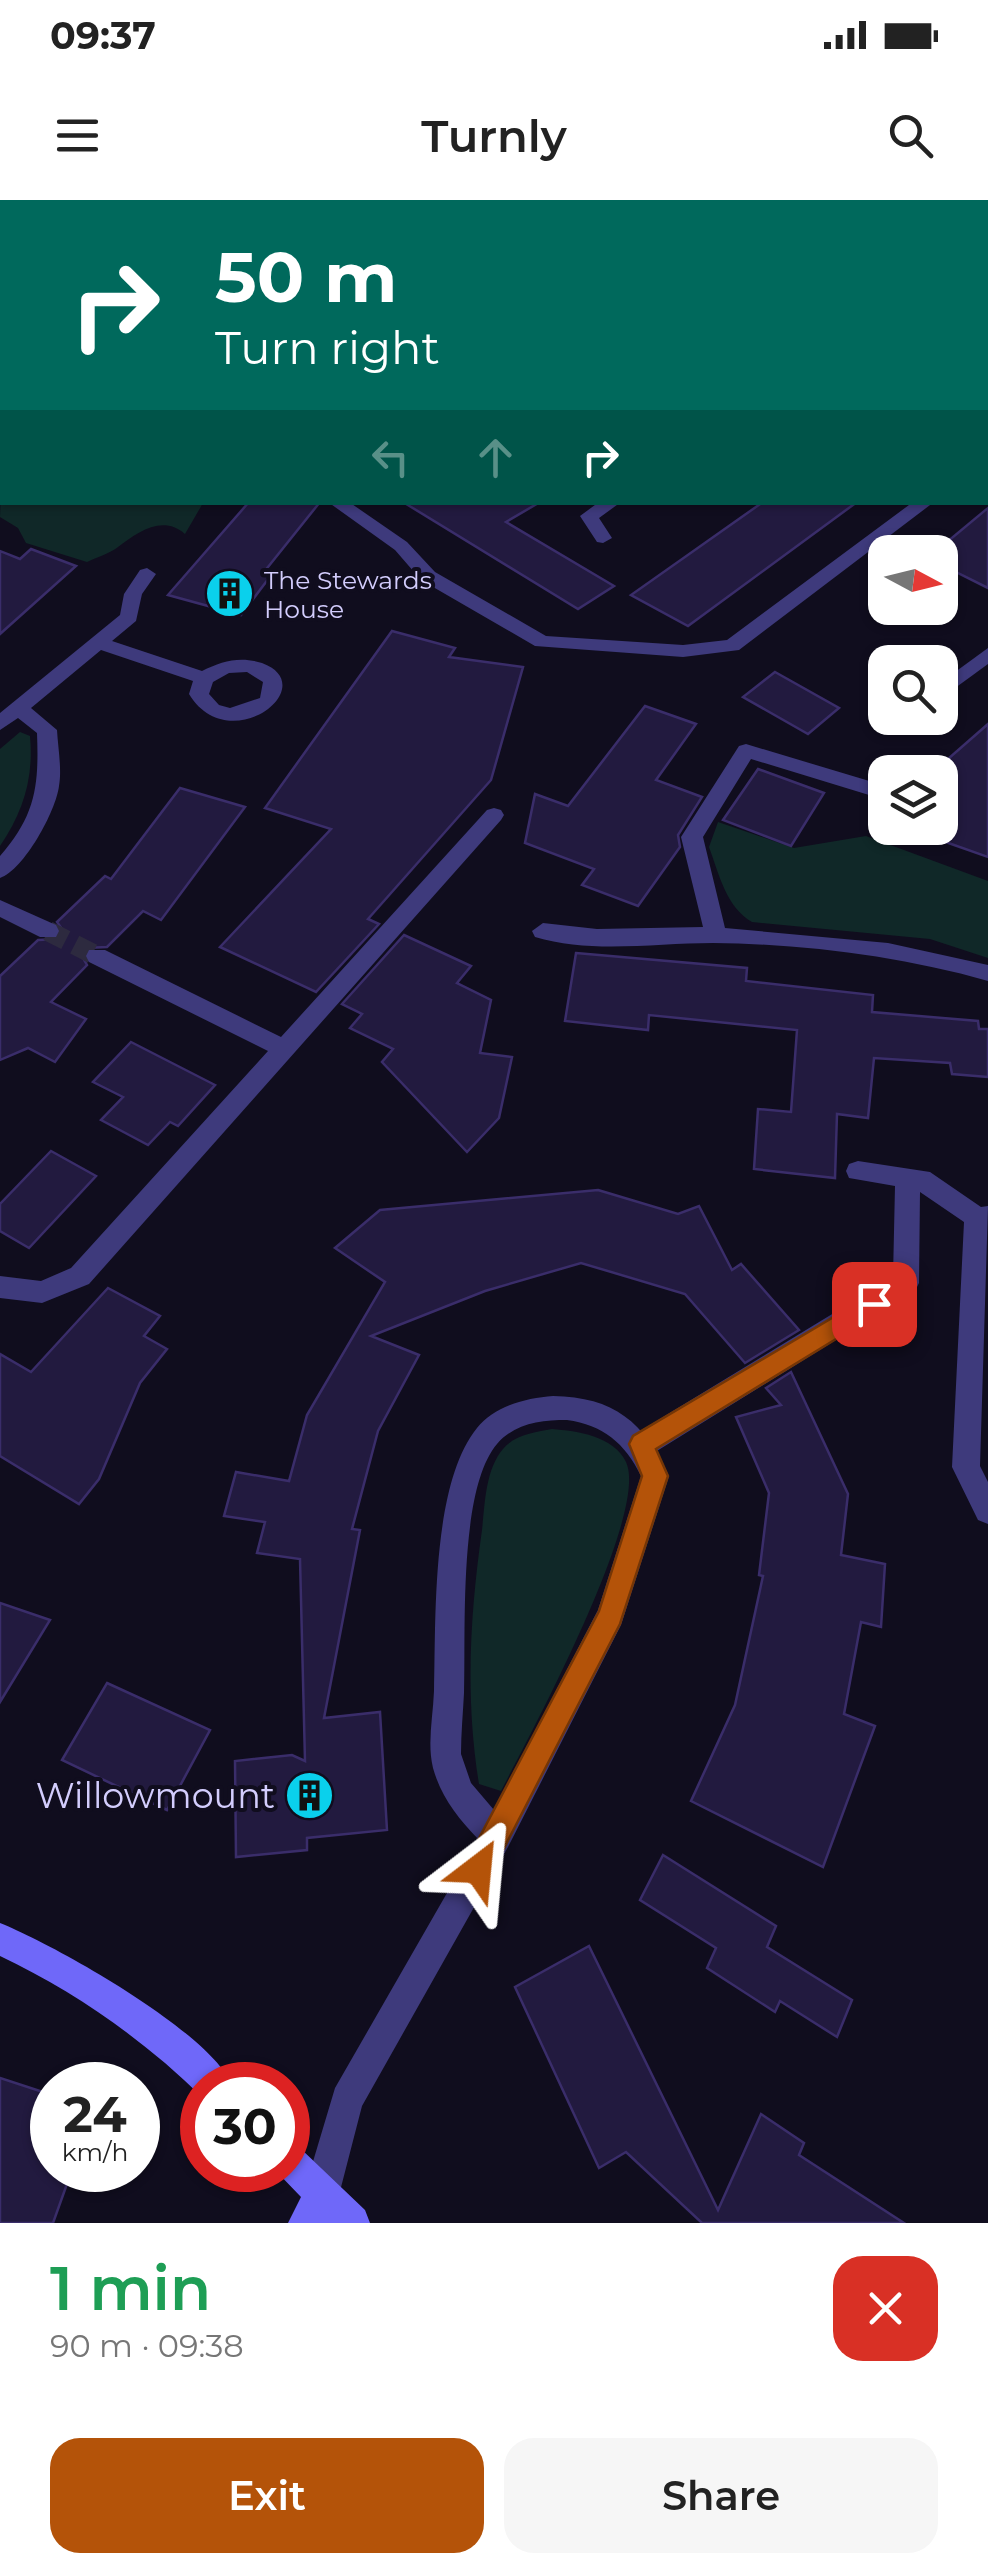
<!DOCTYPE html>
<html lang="en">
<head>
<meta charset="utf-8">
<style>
	body { margin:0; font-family:Montserrat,sans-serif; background:#f6f6f6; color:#222; height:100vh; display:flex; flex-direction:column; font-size:38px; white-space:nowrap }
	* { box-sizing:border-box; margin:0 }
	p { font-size:32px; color:#767676 }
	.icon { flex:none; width:55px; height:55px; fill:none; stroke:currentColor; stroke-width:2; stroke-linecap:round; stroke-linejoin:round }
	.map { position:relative; height:2023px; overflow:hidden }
	.panel { display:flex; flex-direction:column; background:#fff; flex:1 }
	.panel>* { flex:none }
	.top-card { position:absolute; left:0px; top:0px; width:990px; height:305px; box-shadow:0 2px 8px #0004; background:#00695c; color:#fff; overflow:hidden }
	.needle { width:65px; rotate:97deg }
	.controls { position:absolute; left:868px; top:335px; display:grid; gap:20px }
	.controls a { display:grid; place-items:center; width:90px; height:90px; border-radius:20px; background:#fff; box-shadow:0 2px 8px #0004; font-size:50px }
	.speed { position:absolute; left:30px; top:1862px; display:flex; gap:20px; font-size:50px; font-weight:700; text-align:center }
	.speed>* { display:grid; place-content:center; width:130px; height:130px; border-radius:50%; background:#fff; box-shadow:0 2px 8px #0004; line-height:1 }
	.speed small { font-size:25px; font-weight:400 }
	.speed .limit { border:15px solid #d22; background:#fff; color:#111 }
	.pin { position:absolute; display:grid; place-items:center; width:85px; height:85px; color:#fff; margin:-42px; border-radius:20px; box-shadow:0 5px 15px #0006 }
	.me { position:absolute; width:110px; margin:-55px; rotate:29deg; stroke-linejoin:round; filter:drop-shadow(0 0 8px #0008) }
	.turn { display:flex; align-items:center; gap:35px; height:210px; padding:0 50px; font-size:45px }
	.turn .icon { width:130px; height:130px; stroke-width:2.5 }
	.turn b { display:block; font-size:70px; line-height:85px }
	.lanes { display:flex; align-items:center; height:95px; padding:0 50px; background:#0003; justify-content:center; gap:50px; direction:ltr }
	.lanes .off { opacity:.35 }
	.round { display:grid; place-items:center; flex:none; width:105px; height:105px; border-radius:30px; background:#f6f6f6 }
	.overview { display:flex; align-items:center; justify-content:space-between; height:170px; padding:0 50px }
	h1 { font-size:60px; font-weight:600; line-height:75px; color:#1e9e55 }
	.cta { display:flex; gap:20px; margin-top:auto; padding:20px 50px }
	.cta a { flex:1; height:115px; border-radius:30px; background:#b45309; color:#fff; font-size:40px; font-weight:600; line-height:115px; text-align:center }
	.cta a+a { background:#f6f6f6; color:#222 }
	.status { display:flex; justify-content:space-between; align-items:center; height:70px; padding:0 50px; background:#fff; direction:ltr }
	.status svg { height:28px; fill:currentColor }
	header { display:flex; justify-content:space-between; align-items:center; height:130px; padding:0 50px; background:#fff; font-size:45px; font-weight:600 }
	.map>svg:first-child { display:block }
	.green { fill:#102828 }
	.building { fill:#221a3f; stroke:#3a2d6a; stroke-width:2.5 }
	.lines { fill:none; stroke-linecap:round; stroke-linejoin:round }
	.street-tunnel { stroke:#2d2a3f; stroke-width:20; stroke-dasharray:20 10; stroke-linecap:butt }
	.lane { fill:#3e3a7c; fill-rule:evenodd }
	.street { fill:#3e3a7c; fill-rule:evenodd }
	.secondary { fill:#6f68f9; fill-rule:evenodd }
	.route { fill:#b45309; stroke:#753606; stroke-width:2.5 }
	.labels { text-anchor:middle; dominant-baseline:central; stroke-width:8; stroke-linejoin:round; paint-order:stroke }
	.far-poi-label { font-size:25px; fill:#d3cdfd; stroke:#100d1e; text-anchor:start }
	.near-poi-label { font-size:35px; fill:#d3cdfd; stroke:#100d1e; text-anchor:end }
</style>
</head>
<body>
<div class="status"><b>09:37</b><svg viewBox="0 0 49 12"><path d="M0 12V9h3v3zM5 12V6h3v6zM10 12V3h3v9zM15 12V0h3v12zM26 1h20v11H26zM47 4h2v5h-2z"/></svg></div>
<header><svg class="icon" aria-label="menu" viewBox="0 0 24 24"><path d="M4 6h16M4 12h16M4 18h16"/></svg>Turnly<svg class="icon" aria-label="search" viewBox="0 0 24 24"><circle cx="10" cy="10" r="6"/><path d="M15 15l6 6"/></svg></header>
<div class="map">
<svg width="988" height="2023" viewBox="0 0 988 2023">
	<rect width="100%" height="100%" fill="#100d1e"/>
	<g class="green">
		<path d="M 2,265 L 2,302 L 203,303 L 185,334 C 162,314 137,333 118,347 C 109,354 97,357 87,362 L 26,343 L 18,328 L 0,317 Z"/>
		<path d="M 20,532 L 30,536 C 34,578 23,612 0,646 L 0,549 Z"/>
		<path d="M 718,622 L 794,648 L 866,636 L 988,681 L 988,758 L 930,739 L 752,722 C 726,707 719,674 709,647 Z"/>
		<path d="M 552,1229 C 577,1231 614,1236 626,1262 C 650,1313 529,1537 501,1591 L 479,1584 C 465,1498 470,1415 482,1330 C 485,1305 485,1270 503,1249 C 514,1235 536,1232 552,1229 Z"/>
	</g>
	<g class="building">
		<polygon points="249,302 320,302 264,372 272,374 241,415 168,395"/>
		<polygon points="403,302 540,302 506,322 614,386 578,409"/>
		<polygon points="763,302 857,302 688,426 631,395"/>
		<polygon points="988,308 988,388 940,364 940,352 935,352"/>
		<polygon points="31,349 76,366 0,434 0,351 20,359"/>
		<polygon points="392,431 455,448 449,457 523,467 491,580 368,719 379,724 316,792 220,747 331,629 265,608"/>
		<polygon points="775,472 839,508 808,534 743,497"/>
		<polygon points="645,506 696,524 656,580 702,597 678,635 680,647 638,706 582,685 594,669 525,643 535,594 568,606"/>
		<polygon points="988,524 988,657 940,640 940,566"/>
		<polygon points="758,569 824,593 791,646 723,620"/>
		<polygon points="180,588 245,607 161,720 143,711 107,747 86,748 83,758 87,765 51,802 86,819 55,862 28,848 0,860 0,776 38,740 59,739 62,729 57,722 105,676 111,679"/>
		<polygon points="404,735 471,766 457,783 491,800 480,853 512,857 499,918 467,952 382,862 393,849 350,828 362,814 342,804"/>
		<polygon points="576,753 747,768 746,781 873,795 872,812 978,821 979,829 988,829 988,877 952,874 950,863 874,858 868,918 837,914 835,978 754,969 758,909 791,912 797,830 649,815 648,830 565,821"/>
		<polygon points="131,842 215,885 178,926 170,922 148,945 101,920 123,897 93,882"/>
		<polygon points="51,951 96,976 29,1048 0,1031 0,1004"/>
		<polygon points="598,990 678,1014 699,1006 732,1070 741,1064 799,1130 745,1163 685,1094 581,1063 485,1091 371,1136 419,1155 378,1231 352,1329 360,1330 324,1518 380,1512 387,1630 307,1638 307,1650 236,1657 235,1561 292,1555 305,1561 300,1359 257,1353 265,1322 224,1316 236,1272 289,1281 307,1215 385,1082 335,1048 380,1010"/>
		<polygon points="108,1088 160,1116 144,1136 167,1149 140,1183 99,1279 79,1304 0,1256 0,1154 31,1172"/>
		<polygon points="791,1172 848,1294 841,1355 885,1364 881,1427 861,1422 844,1514 875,1526 823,1667 691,1601 735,1505 763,1376 759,1375 769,1293 736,1217 781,1205 766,1188"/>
		<polygon points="0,1403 50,1420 0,1502"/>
		<polygon points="107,1483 210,1530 167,1610 62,1560"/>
		<polygon points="663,1655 776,1726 767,1747 852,1800 837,1837 780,1801 775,1812 707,1768 716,1748 640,1700"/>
		<polygon points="589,1746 718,2010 761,1914 804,1943 799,1955 904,2023 702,2023 626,1952 599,1968 515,1787"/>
		<polygon points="0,1878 52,1895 52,1970 72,1970 53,2023 0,2023"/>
	</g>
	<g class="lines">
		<polyline class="street-tunnel" points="48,731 97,756"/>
		<polygon class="lane" points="858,961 930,972 981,1007 988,1006 980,1266 988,1282 988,1324 978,1320 952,1267 964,1022 920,992 919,1083 915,1091 652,1254 642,1257 632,1254 628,1245 632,1236 893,1077 895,986 849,978 846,971 849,964"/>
		<g class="street">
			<polygon points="804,0 823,0 824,2 805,2"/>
			<polygon points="328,302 349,302 407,342 435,372 546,436 683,445 727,440 913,302 934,302 739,450 683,457 535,446 421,380 395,350"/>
			<polygon points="599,302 621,302 599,318 612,338 603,343 597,342 580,316"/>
			<path d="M 147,368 L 156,374 L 142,394 L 136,421 L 112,441 L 202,471 C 222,461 240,456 262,463 C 324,486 229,560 189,494 L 193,481 L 101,450 L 31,508 L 57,530 C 58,548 62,569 59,586 C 56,611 24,670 0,678 L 0,656 C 36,615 39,585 37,533 L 18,518 L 0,530 L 0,513 L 120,415 L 124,394 L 140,370 ZM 247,472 L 263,482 L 260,498 L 230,508 L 219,505 L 209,494 L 213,482 L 229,473 Z"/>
			<polygon points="988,448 988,464 940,499 940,483"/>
			<polygon points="897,518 920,518 899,533 889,526"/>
			<path d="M 746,544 L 876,583 L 879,588 L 869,595 L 751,559 L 703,637 L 725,728 L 888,743 L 988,765 L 988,781 C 900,756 804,744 713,743 C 655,743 591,754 535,737 L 532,731 L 543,723 L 597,729 L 703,727 L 681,637 L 739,546 Z"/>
			<polygon points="494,608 501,610 504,615 501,620 89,1084 42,1103 0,1098 0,1076 41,1081 71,1068 268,851 89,762 86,756 89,750 105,750 281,837 487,610"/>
			<polygon points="0,700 56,725 59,731 56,737 40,737 0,717"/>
			<path d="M 553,1196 C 614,1197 644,1222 669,1276 L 621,1425 L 508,1647 L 362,1906 L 339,1995 L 333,2007 L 321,2013 L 309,2007 L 303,1995 L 335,1888 L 478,1639 C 458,1618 441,1597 433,1568 C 427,1543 433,1517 434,1491 C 436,1420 431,1285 477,1228 C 494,1206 526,1198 553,1196 ZM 567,1220 C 603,1225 625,1243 641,1276 L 598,1410 L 494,1610 L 471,1583 L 461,1554 C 461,1533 463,1513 464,1493 C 466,1433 458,1290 497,1244 C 515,1223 541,1220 567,1220 Z"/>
		</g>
		<g class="secondary">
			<path d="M 0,1723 C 55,1745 210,1832 232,1885 L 202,1885 L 202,1897 C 144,1840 74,1791 0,1756 Z"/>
			<polygon points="288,1943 300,1948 365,2010 370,2023 288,2023 301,1997 275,1970 288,1970"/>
		</g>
	</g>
	<polygon class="route" points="874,1093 882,1096 885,1104 882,1111 656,1249 668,1276 620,1424 488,1679 478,1683 468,1679 464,1669 468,1659 599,1411 642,1276 629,1244 633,1236"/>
	<defs>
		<symbol id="building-disc" viewBox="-11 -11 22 22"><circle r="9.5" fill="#0ad0ec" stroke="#100d1e"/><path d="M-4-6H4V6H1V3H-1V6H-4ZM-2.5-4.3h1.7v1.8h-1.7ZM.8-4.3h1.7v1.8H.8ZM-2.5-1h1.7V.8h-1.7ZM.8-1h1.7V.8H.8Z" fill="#111"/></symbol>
	</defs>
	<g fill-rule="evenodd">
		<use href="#building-disc" x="202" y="366" width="55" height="55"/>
		<use href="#building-disc" x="282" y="1568" width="55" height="55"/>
	</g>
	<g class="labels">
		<g class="far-poi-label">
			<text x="264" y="380">The Stewards<tspan x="264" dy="29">House</tspan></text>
		</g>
		<g class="near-poi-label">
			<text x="275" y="1595">Willowmount</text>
		</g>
	</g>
</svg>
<div class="controls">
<a><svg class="needle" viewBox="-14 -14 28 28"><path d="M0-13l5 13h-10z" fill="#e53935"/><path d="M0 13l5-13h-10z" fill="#767676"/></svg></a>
<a><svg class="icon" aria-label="search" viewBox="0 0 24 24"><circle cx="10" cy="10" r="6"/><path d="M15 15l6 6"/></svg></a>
<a><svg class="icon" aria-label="layers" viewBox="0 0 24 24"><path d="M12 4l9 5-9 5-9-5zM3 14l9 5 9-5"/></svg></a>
</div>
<div class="speed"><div>24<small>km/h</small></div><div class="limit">30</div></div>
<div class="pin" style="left:874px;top:1104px;background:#d93025"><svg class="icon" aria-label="arrive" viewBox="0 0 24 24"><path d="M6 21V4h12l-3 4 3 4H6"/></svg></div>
<svg class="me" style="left:478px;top:1669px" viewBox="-20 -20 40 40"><path d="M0-17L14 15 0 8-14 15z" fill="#b45309" stroke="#fff" stroke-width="4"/></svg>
<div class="top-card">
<div class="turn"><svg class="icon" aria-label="right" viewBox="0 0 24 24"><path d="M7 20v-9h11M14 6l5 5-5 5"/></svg><div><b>50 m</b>Turn right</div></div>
<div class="lanes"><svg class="icon off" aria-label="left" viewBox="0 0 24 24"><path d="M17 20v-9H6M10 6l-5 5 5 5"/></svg><svg class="icon off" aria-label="ahead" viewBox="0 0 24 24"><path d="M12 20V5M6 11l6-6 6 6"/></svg><svg class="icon" aria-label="right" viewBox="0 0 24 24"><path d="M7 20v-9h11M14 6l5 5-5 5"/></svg></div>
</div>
</div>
<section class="panel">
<div class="overview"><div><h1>1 min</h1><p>90 m · 09:38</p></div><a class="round" style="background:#d93025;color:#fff"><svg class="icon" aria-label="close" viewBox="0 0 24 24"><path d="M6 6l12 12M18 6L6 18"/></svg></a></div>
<div class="cta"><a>Exit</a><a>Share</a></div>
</section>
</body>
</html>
